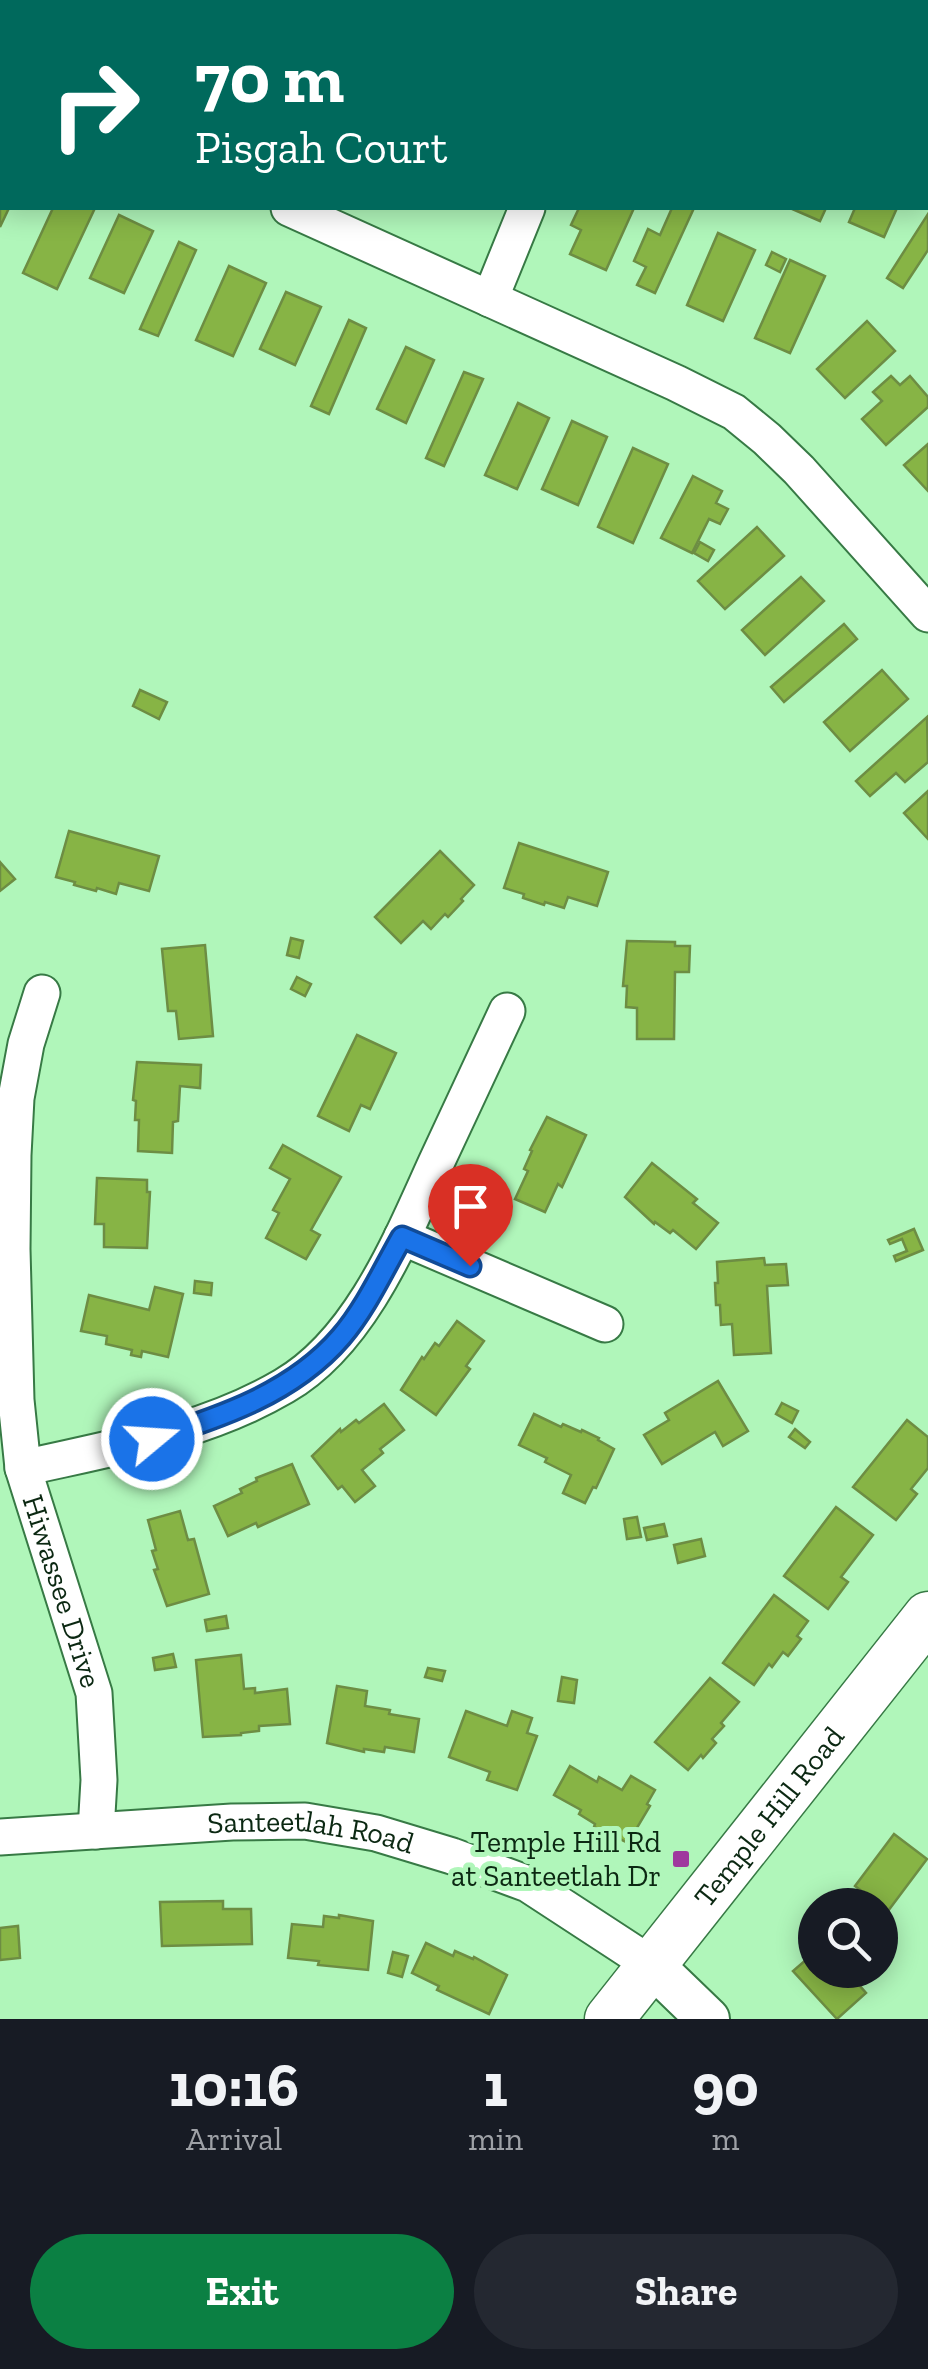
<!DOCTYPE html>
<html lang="en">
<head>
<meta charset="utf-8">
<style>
	body { margin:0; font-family:"Zilla Slab",serif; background:#242831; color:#f1f3f6; height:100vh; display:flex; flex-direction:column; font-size:38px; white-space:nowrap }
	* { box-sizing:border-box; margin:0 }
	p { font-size:32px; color:#9ea1a6 }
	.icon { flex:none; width:55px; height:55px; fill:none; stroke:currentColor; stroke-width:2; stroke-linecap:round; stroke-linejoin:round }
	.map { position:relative; height:2019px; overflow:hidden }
	.panel { display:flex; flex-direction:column; background:#171b24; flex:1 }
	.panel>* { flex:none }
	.banner { position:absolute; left:0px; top:0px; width:930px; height:210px; box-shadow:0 5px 25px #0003; background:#00695c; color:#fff; overflow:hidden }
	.controls { position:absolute; left:798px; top:1888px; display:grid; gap:20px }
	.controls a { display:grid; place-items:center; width:100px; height:100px; border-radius:50%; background:#171b24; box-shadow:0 5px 25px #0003; font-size:50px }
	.pin { position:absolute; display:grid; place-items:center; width:85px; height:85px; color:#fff; margin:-102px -42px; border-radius:50% 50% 50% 0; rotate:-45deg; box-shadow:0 0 10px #0007 }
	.pin .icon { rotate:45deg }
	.me { position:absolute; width:110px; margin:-55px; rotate:72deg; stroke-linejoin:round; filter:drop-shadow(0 0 8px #0008) }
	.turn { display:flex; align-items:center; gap:35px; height:210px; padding:0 30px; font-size:45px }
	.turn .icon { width:130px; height:130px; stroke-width:2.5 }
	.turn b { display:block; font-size:70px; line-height:85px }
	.eta { display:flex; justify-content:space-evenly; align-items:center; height:170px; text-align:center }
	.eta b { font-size:60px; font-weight:800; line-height:70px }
	.cta { display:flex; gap:20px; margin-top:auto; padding:20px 30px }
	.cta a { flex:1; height:115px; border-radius:60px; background:#0b8043; color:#fff; font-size:40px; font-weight:800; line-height:115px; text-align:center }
	.cta a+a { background:#242831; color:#f1f3f6 }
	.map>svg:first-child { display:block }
	.building { fill:#87b445; stroke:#6d8d43; stroke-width:2.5 }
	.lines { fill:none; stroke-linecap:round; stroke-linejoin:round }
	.minor-casing { stroke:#377a45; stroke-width:39 }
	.tertiary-casing { stroke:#377a45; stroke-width:46 }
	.secondary-casing { stroke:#377a45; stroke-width:51 }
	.minor { stroke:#fff; stroke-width:35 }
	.tertiary { stroke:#fff; stroke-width:42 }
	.secondary { stroke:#fff; stroke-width:48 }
	.route-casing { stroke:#114b97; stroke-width:25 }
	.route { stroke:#1a73e8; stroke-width:18 }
	.poi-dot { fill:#9f399e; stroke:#b0f6ba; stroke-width:4 }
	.labels { text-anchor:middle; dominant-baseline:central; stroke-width:10; stroke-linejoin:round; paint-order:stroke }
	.street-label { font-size:30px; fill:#0b2812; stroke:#b0f6ba }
	.poi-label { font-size:30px; fill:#0b2812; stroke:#b0f6ba; text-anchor:end }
</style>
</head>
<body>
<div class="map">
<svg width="928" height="2019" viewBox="0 0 928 2019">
	<rect width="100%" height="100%" fill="#b0f6ba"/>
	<g class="building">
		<polygon points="2,174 2,208 9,208 0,227 0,180"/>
		<polygon points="53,208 95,208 57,289 23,273"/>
		<polygon points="579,208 634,208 606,270 570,254 581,230 571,225"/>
		<polygon points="672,208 694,208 655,293 637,285 646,267 634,261 648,229 660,235"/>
		<polygon points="790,208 826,208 820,221"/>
		<polygon points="855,208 897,208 884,237 849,222"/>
		<polygon points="928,214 928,250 903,288 887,278"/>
		<polygon points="119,215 153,231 124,293 90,278"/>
		<polygon points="718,233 755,250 723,321 687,305"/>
		<polygon points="179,242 196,250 158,336 140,329"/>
		<polygon points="772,252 786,259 780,272 766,265"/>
		<polygon points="790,260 825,276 790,353 755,338"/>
		<polygon points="229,266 266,283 233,356 196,340"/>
		<polygon points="286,292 321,307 295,365 260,349"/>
		<polygon points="349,320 366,328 329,414 311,406"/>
		<polygon points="867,321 895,351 845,398 817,369"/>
		<polygon points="406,347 434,360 406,423 377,409"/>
		<polygon points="464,372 483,379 444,466 426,458"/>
		<polygon points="891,376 900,385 910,376 928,397 928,407 886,445 862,419 882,401 873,392"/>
		<polygon points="518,403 549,418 517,489 485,475"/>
		<polygon points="572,421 607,437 578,505 542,489"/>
		<polygon points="928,444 928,491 904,465"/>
		<polygon points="633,448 668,464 633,543 598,527"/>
		<polygon points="693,476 722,491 716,503 728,509 720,524 709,519 692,553 661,538"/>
		<polygon points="757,527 784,556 725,609 698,581"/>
		<polygon points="700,542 714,550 708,561 694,553"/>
		<polygon points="801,577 824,601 765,655 742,630"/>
		<polygon points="844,624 857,639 784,702 771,687"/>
		<polygon points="882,670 908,699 850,751 824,722"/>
		<polygon points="140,690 167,702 159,719 133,706"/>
		<polygon points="927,717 928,762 905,782 896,773 870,796 856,781"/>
		<polygon points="928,791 928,839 904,813"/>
		<polygon points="69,831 159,856 149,891 119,883 116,894 97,888 96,891 74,885 75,882 56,877"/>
		<polygon points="519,843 608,872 597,906 568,897 564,908 545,902 544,905 523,898 524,894 504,888"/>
		<polygon points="440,851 474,885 461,899 463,901 448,917 445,914 431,929 423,921 401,943 375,917"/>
		<polygon points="0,862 15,879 0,891"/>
		<polygon points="291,938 303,941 299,958 287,955"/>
		<polygon points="627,941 675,942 675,946 690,946 689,972 675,972 674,1039 637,1039 637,1008 626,1007 627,986 623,986"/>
		<polygon points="205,945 213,1036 179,1039 176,1011 168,1011 162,949"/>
		<polygon points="297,977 311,984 305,996 291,989"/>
		<polygon points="357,1035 396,1053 370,1109 361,1105 349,1131 318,1116"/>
		<polygon points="137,1062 201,1065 200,1088 180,1086 178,1121 173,1122 172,1153 138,1151 139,1120 135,1120 136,1101 133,1100"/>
		<polygon points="547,1117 586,1135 562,1187 558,1184 545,1212 515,1199 528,1171 524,1169 532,1151 530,1150"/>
		<polygon points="283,1145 341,1177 311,1230 320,1235 306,1259 266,1238 279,1213 273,1210 290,1179 270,1168"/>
		<polygon points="652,1163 697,1199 693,1203 718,1223 696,1249 673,1230 670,1233 655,1222 654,1224 625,1197"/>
		<polygon points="97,1178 147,1180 147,1192 150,1192 147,1248 104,1247 104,1224 95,1224"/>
		<polygon points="914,1229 923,1250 896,1261 894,1256 907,1251 902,1239 890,1244 888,1240"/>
		<polygon points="764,1258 765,1265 786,1264 788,1285 767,1286 771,1353 734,1355 732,1324 721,1325 720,1305 716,1305 715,1283 718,1283 717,1262"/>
		<polygon points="195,1281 212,1283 211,1295 194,1293"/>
		<polygon points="155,1287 183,1294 168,1357 142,1351 141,1357 131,1355 132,1350 106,1344 107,1336 81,1331 89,1295 149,1310"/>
		<polygon points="457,1321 484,1341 466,1366 470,1369 436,1415 401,1390 422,1357 424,1359 435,1343 439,1346"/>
		<polygon points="718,1381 748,1431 723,1446 715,1432 662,1464 644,1435 669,1420 665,1413"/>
		<polygon points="782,1403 798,1411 792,1423 776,1414"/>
		<polygon points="384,1404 404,1430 380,1449 383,1453 362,1470 375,1486 355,1502 342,1486 338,1489 312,1456 340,1429 341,1432 356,1420 359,1423"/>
		<polygon points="534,1414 561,1427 563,1424 581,1432 582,1430 599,1438 598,1440 614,1449 596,1488 593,1487 585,1503 563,1493 571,1475 545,1462 547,1458 519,1445"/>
		<polygon points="907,1420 928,1437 928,1468 911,1489 917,1494 896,1520 853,1487"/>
		<polygon points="795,1429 810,1442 805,1448 789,1437"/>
		<polygon points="292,1464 309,1504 258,1527 256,1523 228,1536 214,1506 242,1493 240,1489 257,1481 256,1478"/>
		<polygon points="836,1507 873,1535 841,1577 848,1582 828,1609 784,1576"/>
		<polygon points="180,1511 188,1540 194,1539 209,1594 167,1606 154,1570 158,1569 152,1551 156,1550 148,1520"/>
		<polygon points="637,1517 641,1537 627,1539 624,1519"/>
		<polygon points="664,1524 667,1536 647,1540 644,1528"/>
		<polygon points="701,1539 705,1556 678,1563 674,1545"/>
		<polygon points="774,1595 808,1621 797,1636 801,1639 788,1656 783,1652 772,1667 769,1664 754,1685 723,1663"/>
		<polygon points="226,1616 228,1628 207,1631 205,1620"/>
		<polygon points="173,1654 176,1667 155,1670 153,1658"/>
		<polygon points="241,1655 244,1689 255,1688 255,1693 287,1689 290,1724 259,1726 259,1731 241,1733 241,1735 203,1737 196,1660"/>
		<polygon points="428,1668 445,1671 442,1681 425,1677"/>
		<polygon points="562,1677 577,1680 574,1703 558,1701"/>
		<polygon points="710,1678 739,1702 721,1723 724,1726 712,1739 716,1743 703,1758 701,1755 688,1770 655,1742"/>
		<polygon points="337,1686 367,1691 365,1706 390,1710 389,1714 419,1719 414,1752 385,1747 384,1752 364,1749 364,1752 327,1743"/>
		<polygon points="466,1711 507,1726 512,1711 532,1718 527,1733 537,1736 517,1790 487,1780 490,1772 449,1757"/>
		<polygon points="570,1766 597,1782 599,1777 622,1790 631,1776 655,1790 647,1804 650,1806 628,1843 594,1827 595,1824 579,1814 581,1810 554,1795"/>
		<polygon points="894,1834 927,1859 888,1911 855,1886"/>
		<polygon points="223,1901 223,1909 251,1909 252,1944 162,1946 160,1902"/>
		<polygon points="339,1915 373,1921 368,1970 318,1965 319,1961 288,1958 292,1924 323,1927 324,1916 339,1918"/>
		<polygon points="18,1926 20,1958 0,1960 0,1928"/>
		<polygon points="426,1943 453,1956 455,1951 473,1959 474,1957 507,1975 489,2014 437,1990 439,1986 412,1973"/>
		<polygon points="393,1952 408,1956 402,1977 388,1973"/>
		<polygon points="815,1952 815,1970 846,1970 866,1993 837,2019 793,1971"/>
	</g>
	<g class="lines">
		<defs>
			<g id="minor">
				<polyline points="720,0 726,2"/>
				<polyline points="610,2 611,0"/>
				<polyline points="0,76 2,77"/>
				<polyline points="928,105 928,106"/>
				<polyline points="289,208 676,383 734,412 767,439 799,470 928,614"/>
				<polyline points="490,299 527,208"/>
				<path id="s1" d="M 42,993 L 26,1044 L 16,1098 L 13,1155 L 12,1249 L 16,1400 L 23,1468 L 94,1693 L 99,1780 L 96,1831"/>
				<polyline points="402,1237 605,1324"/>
				<path d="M 23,1468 C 111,1448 204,1433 284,1386 C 360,1342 401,1240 436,1163 C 460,1112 483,1062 507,1011"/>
				<path id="s2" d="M 0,1837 L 232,1822 L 305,1821 L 376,1833 L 452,1856 L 528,1884 L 652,1965"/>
			</g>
			<polyline id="tertiary" points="652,1965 708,2019"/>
			<g id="secondary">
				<path id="s3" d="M 609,2019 L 928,1616"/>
			</g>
		</defs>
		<use href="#minor" class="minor-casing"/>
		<use href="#tertiary" class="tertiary-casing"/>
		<use href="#secondary" class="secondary-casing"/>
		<use href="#minor" class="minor"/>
		<use href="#tertiary" class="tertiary"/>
		<use href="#secondary" class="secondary"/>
	</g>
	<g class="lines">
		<defs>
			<path id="route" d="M 152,1439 C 221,1417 293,1393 341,1337 C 366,1308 383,1270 402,1237 L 470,1266"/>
		</defs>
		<use href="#route" class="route-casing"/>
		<use href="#route" class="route"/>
	</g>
	<rect class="poi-dot" x="671" y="1849" width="20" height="20" rx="5"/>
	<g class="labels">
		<g class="street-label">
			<text stroke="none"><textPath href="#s1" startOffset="608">Hiwassee Drive</textPath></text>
			<text stroke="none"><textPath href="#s3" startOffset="258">Temple Hill Road</textPath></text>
			<text stroke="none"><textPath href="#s2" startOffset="312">Santeetlah Road</textPath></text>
		</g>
		<g class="poi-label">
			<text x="661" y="1842">Temple Hill Rd<tspan x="661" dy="34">at Santeetlah Dr</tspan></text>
		</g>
	</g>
</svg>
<div class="controls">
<a><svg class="icon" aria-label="search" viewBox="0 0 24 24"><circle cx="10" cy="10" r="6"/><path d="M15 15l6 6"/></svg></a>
</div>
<div class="pin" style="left:470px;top:1266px;background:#d93025"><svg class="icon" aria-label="arrive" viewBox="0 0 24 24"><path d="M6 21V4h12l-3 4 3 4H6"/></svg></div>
<svg class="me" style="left:152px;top:1439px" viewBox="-20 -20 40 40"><circle r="17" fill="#1a73e8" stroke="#fff" stroke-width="3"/><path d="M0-11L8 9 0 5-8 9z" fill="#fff"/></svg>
<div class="banner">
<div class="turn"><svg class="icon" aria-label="right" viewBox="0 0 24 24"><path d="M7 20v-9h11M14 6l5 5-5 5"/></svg><div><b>70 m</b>Pisgah Court</div></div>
</div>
</div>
<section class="panel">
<div class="eta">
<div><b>10:16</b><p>Arrival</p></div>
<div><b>1</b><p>min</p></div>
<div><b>90</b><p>m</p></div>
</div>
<div class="cta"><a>Exit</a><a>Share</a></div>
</section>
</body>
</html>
